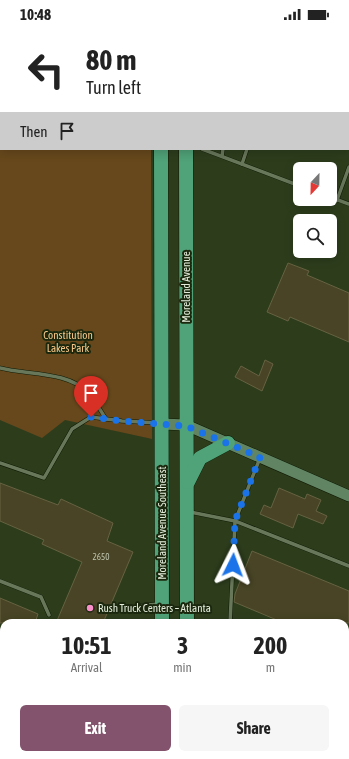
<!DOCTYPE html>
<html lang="en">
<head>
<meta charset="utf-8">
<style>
	body { margin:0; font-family:"Asap Condensed",sans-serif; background:#f6f6f6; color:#222; height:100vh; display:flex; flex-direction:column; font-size:15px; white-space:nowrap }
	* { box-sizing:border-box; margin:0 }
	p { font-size:13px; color:#767676 }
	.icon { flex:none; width:22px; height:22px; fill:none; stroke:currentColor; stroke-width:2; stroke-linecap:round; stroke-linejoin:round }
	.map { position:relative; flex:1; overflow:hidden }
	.details { position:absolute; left:0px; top:591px; width:349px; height:140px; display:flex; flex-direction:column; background:#fff; border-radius:12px 12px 0 0; box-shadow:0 2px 10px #0003 }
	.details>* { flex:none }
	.banner { position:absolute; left:0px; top:0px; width:349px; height:122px; box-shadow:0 2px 10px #0003; background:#fff; color:#222; overflow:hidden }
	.needle { width:26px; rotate:202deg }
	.tools { position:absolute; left:293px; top:134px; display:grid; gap:8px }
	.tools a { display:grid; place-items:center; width:44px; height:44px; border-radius:6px; background:#fff; box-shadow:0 2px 10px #0003; font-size:20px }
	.pin { position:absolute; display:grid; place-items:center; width:34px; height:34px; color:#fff; margin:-41px -17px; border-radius:50% 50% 50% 0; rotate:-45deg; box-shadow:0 0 4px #0007 }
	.pin .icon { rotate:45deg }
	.me { position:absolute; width:44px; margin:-22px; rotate:3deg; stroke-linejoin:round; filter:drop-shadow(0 0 3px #0008) }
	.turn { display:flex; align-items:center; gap:14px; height:84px; padding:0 20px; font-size:18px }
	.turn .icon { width:52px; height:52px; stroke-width:2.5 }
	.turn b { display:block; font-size:28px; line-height:34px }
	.then { display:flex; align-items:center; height:38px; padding:0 20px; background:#0003; gap:8px; font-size:15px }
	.eta { display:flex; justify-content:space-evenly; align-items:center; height:68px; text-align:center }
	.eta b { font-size:24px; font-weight:700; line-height:28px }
	.primary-button { display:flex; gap:8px; margin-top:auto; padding:8px 20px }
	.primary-button a { flex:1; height:46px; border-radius:6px; background:#83536d; color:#fff; font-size:16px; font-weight:700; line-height:46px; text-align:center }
	.primary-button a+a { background:#f6f6f6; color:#222 }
	.status { display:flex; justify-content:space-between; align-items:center; height:28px; padding:0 20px; background:#fff; direction:ltr }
	.status svg { height:11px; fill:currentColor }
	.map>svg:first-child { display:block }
	.built { fill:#2d3d1c; fill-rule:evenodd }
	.green { fill:#67481c }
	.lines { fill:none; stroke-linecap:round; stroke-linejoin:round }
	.stream { stroke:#011e1c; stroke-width:3 }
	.building { fill:#484425; stroke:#666242 }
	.lane-casing { stroke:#0e1902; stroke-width:4.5 }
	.street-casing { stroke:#0e1902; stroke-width:8 }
	.secondary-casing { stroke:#0e1902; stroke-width:12 }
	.highway-casing { stroke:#0e1902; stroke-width:15 }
	.lane { stroke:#68775a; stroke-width:3.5 }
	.street { stroke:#68775a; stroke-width:7 }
	.secondary { stroke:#618463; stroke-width:11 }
	.highway { stroke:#50a278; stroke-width:14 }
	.route { stroke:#1a73e8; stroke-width:7; stroke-dasharray:0 12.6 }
	.poi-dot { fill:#f98fc8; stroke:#1b280e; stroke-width:1.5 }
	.labels { text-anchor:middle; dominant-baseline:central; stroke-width:4; stroke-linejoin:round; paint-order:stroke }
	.number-label { font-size:9px; fill:#bdc3ae }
	.street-label { font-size:11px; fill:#e4eddc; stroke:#1b280e }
	.park-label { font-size:11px; fill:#f7c788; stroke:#1b280e }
	.poi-label { font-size:11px; fill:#e4eddc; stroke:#1b280e; text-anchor:start }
</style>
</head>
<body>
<div class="status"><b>10:48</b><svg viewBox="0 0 49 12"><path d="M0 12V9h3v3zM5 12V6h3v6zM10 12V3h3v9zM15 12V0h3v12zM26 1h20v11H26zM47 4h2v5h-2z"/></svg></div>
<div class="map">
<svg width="349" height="731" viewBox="0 0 349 731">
	<rect width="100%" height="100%" fill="#253217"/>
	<path class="built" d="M 156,0 L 349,0 L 349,731 L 0,731 L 0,377 L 152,411 L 151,121 L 348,121 L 348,1 L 156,1 ZM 300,141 L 330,141 L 330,171 L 300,171 ZM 300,193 L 330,193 L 330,223 L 300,223 ZM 4,595 L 345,595 L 345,727 L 4,727 Z"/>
	<polygon class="green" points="0,0 131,0 1,1 1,121 151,121 152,411 65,392 42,410 0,392"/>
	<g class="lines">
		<g class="stream">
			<polyline points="308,0 312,1"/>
			<polyline points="348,15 349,16"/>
		</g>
	</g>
	<g class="building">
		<polygon points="288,235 309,243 307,247 349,265 349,314 290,289 288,293 267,284"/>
		<polygon points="265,332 273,336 262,363 235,349 241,338 259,348"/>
		<polygon points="0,455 58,477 61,471 113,495 107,513 133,524 103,595 56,595 82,534 42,516 44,512 0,493"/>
		<polygon points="279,460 305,471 307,466 321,472 316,483 327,488 323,496 298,486 293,500 260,486 264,477 271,480"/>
		<polygon points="252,523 349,563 349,595 284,595 234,574 235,566"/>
		<polygon points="0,570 38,586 35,595 0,595"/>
	</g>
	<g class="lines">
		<defs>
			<g id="lane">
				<polyline points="348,95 349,95"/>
				<polyline points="202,121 300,158"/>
				<polyline points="222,128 223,121"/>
				<polyline points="242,136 247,121"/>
				<polyline points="330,169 349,176"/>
				<polyline points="337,172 349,139"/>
				<path d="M 0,340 C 26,347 69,343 88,365 C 95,372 100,382 106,391"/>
				<polyline points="0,435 44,450 72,401 91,389 122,393 159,395"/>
				<polyline points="190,484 235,493 260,430"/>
				<polyline points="0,553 41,569 49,587"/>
				<polyline points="126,579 159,576"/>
				<polyline points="230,595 235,493 349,538"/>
				<polyline points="0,669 4,662"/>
			</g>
			<polyline id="street" points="139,731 141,727"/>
			<polyline id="secondary" points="162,396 186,397 349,468"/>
			<g id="highway">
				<polyline points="160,0 160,1"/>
				<polyline points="185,0 185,1"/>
				<polyline points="161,121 162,595"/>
				<polyline points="186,121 187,595"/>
				<polyline points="188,454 200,430 228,415"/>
				<polyline points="160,731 160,727"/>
				<polyline points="185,731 185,727"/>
			</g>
		</defs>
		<use href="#lane" class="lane-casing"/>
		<use href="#street" class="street-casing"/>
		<use href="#secondary" class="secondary-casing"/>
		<use href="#highway" class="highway-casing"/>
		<use href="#lane" class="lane"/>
		<use href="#street" class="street"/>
		<use href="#secondary" class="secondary"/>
		<use href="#highway" class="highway"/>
	</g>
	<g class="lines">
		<polyline class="route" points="91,389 122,393 186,398 260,429 235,493 233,537"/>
	</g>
	<circle class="poi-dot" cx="90" cy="580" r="4"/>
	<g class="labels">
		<g class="number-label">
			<text x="101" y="529">2650</text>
		</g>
		<g class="street-label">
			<text transform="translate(186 259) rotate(-90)">Moreland Avenue</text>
			<text transform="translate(162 495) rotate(-90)">Moreland Avenue Southeast</text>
		</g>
		<g class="park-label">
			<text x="68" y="307">Constitution<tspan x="68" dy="13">Lakes Park</tspan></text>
		</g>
		<g class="poi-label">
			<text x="98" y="580">Rush Truck Centers – Atlanta</text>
		</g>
	</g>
</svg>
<div class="tools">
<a><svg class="needle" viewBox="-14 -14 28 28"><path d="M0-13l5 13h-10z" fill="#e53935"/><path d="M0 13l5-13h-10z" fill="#767676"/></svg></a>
<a><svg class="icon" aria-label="search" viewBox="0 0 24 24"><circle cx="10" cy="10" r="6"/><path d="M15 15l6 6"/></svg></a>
</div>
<div class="pin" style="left:91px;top:389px;background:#d93025"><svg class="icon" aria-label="arrive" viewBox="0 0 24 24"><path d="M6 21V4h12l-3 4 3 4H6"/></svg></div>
<svg class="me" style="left:233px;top:537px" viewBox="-20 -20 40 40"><path d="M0-17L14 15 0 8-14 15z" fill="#1a73e8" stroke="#fff" stroke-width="4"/></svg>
<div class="banner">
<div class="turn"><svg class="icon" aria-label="left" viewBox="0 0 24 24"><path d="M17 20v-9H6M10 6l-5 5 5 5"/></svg><div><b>80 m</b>Turn left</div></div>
<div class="then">Then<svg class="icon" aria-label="arrive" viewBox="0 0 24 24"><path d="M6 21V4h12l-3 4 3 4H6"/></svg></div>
</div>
<section class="details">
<div class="eta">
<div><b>10:51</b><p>Arrival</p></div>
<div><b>3</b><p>min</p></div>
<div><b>200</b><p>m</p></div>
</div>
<div class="primary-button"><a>Exit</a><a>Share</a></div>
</section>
</div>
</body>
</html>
